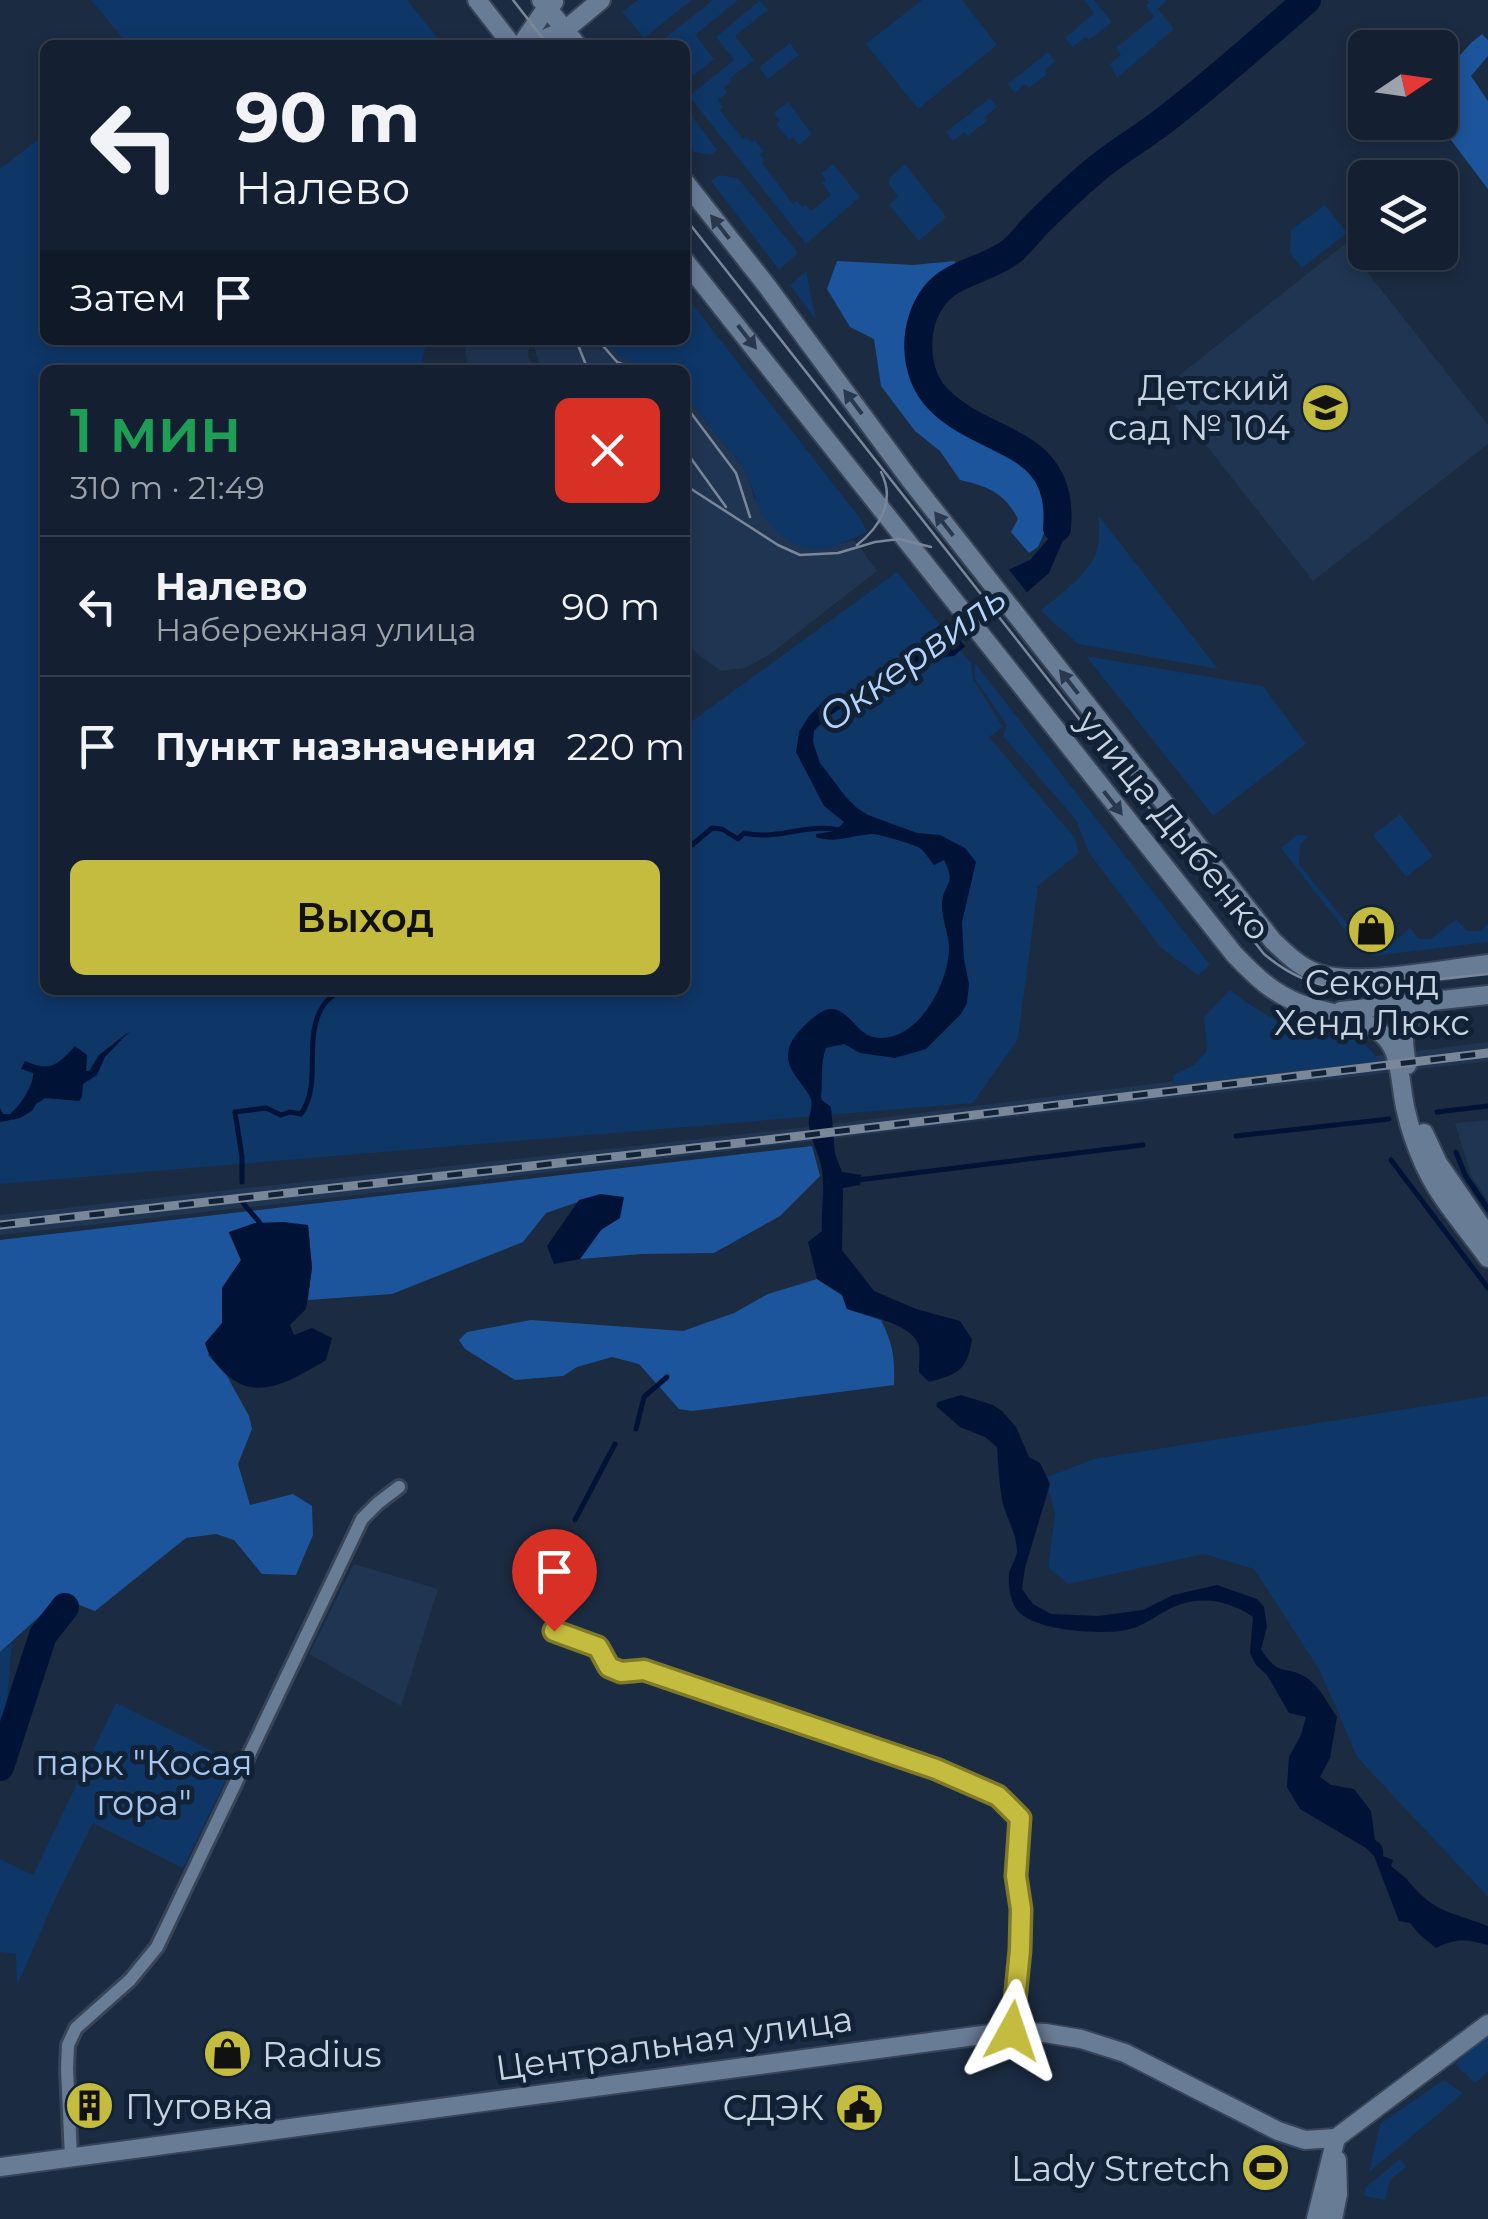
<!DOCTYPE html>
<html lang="ru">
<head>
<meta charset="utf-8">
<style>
	body { margin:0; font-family:Montserrat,sans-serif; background:#1d2839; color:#f1f3f6; height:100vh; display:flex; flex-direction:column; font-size:38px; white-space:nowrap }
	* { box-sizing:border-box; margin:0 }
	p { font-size:32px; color:#9da3ab }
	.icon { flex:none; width:55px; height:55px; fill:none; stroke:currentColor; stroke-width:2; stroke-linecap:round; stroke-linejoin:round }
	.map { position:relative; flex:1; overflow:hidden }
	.details { position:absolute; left:40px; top:365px; width:650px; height:630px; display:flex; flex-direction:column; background:#142031; border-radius:15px; box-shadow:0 5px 15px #0003,0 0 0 2px #333e4d }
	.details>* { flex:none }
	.hud { position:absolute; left:40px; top:40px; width:650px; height:305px; border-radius:15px; box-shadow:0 5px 15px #0003,0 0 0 2px #333e4d; background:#142031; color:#f1f3f6; overflow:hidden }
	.needle { width:65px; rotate:77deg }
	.fabs { position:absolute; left:1348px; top:30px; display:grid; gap:20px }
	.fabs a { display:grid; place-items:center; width:110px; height:110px; border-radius:15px; background:#142031; box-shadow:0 5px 15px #0003,0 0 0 2px #333e4d; font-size:50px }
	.pin { position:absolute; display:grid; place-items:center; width:85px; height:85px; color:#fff; margin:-102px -42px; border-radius:50% 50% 50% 0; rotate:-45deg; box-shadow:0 0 10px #0007 }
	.pin .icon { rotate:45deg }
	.me { position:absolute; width:110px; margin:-55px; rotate:5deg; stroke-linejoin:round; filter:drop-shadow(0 0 8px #0008) }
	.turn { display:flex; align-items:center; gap:35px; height:210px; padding:0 30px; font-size:45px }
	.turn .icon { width:130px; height:130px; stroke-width:2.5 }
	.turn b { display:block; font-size:70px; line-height:85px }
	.then { display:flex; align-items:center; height:95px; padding:0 30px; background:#0003; gap:20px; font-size:38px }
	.round { display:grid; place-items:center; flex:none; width:105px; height:105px; border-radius:15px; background:#1d2839 }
	.overview { display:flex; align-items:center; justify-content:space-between; height:170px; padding:0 30px }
	h1 { font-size:60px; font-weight:600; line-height:75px; color:#1e9e55 }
	.action { display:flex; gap:20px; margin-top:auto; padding:20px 30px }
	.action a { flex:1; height:115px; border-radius:15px; background:#c4bc3e; color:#111; font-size:40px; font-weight:600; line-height:115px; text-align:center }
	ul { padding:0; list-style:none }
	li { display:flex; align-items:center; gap:30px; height:140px; padding:0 30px; border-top:2px solid #333e4d }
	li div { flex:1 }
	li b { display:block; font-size:38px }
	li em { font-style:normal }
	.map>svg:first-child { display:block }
	.built { fill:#203551 }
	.green { fill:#0e3666 }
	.forest { fill:#1c559b }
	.water { fill:#001337 }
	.pier { fill:#1b2b41 }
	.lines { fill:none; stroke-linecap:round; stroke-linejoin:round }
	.stream { stroke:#001337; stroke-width:5 }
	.river { stroke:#001337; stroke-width:28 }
	.street-casing { stroke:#384558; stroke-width:18 }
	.secondary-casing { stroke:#384558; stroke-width:22 }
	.street { stroke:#697c96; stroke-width:12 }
	.secondary { stroke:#697c96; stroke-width:18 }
	.tram { stroke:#798798; stroke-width:2.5 }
	.rail-casing { stroke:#798798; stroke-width:9 }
	.rail { stroke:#112237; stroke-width:5; stroke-dasharray:15; stroke-linecap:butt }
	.oneway { fill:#27384f }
	.route-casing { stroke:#7f7a28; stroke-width:25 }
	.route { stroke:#c4bc3e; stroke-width:18 }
	.labels { text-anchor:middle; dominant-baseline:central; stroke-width:10; stroke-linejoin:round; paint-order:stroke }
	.poi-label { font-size:35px; fill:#c9d4e2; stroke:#112237; text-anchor:end }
	.street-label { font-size:35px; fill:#c9d4e2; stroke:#112237 }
	.park-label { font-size:35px; fill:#a9c6ed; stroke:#112237 }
	.water-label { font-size:38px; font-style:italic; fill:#b7d4fc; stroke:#112237 }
</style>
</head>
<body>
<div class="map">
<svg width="1488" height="2219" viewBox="0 0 1488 2219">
	<rect width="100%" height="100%" fill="#1b2b41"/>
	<g class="built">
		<polygon points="1345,244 1488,425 1488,444 1313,581 1162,389"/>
		<polygon points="463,340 530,340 528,356 533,370 469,370"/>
		<polygon points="538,340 604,340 618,354 648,370 541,370 535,349"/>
		<polygon points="685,395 742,466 749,480 754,498 806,549 823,549 854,540 877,571 769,655 745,668 721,671 698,655 685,641"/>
		<polygon points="1488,1042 1488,1061 356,1195 0,1235 0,1215 808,1127"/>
		<polygon points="1488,1120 1488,1201 1471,1175 1455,1123"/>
		<polygon points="354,1564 438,1589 401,1706 309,1654"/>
	</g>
	<g class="green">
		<polygon points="91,0 407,0 443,45 128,45"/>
		<polygon points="638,0 692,0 644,38 622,12"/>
		<polygon points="713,0 738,0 695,35 714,59 685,82 685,45 656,45"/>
		<polygon points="760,0 768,10 735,36 754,60 729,79 731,82 724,88 727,93 718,100 723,107 720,110 743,139 746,137 751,142 755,140 764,152 760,154 765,160 762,163 793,204 797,201 802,207 806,205 811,211 831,195 822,183 826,180 821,173 833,164 860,197 806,244 689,96 734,60 716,37"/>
		<polygon points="922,0 962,0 997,45 918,109 866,44"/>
		<polygon points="1084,0 1094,0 1112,22 1089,40 1086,37 1073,47 1065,38 1094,13"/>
		<polygon points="1147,0 1167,0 1158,9 1174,29 1117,78 1110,64 1121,55 1116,48 1154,17 1146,6 1149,3"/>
		<polygon points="790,43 799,55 768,79 759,67"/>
		<polygon points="1048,52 1055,61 1045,70 1047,74 1029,88 1025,84 1015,93 1008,84"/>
		<polygon points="990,98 997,107 984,118 987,121 968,136 964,132 953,141 946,132"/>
		<polygon points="788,102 812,134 799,145 793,137 789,140 776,124 780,121 774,113"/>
		<polygon points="685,107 717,150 711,155 694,152 685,140"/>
		<polygon points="45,134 45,340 427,340 422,360 429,370 45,370 45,990 685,990 685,721 688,724 897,572 971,663 973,679 1003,727 989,737 1075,838 1079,853 1038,886 1018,1039 973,1103 0,1184 0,169"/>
		<polygon points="905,164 946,217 919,241 889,205 898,196 889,185 890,178"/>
		<polygon points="719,175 738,178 798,253 779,270 711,181"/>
		<polygon points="1325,205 1347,233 1302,268 1290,253 1291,230"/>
		<polygon points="806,271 816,320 790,285"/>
		<path d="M 685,295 L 860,518 L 867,532 L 837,546 L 823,549 L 806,549 L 790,542 L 776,531 L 762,515 L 749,480 L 742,466 L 685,395 L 685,370 C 647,370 632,369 604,340 L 685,340 Z"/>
		<path d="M 1098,515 L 1218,669 L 1078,644 C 1066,632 1052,623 1041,610 C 1059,596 1084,577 1094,557 C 1101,544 1099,528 1098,515 Z"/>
		<polygon points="1086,656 1263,686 1306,744 1213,816"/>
		<polygon points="975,663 1210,965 1198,975 1161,948 1089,853 1076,820 1003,736 1007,725 975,679"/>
		<polygon points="1400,814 1433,856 1406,877 1373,835"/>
		<polygon points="1297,835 1308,836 1300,845 1299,864 1357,936 1363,932 1372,943 1389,946 1410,928 1419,939 1431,939 1456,919 1467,931 1480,931 1488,924 1488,942 1374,956 1359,948 1281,848"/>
		<path d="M 1230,990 C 1259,1013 1287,1028 1323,1036 C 1333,1039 1345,1037 1355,1040 C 1365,1043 1374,1052 1378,1061 L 1174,1084 L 1173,1075 L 1194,1065 L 1207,1051 L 1204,1017 Z"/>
		<polygon points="1488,1396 1488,1897 1357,1757 1320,1671 1254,1569 1204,1554 1068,1584 1048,1567 1055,1513 1045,1478 1094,1459"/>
		<polygon points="12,1643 5,1723 0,1729 0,1652"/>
		<polygon points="116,1703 235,1762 183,1868 93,1823 55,1899 17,1986 16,1954 0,1952 0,1859 33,1875"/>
		<polygon points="1488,2035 1488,2072 1475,2083 1455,2064"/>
		<polygon points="1445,2081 1463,2093 1369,2172 1380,2124 1440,2082"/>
		<polygon points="1400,2159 1406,2167 1390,2180 1385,2200 1364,2196 1366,2187"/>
	</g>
	<g class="forest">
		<polygon points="1482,34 1488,40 1488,56 1471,76 1488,101 1488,189 1438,123 1440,122 1440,77 1471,43"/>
		<path d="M 837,261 L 913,265 L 954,261 L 963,269 L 935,285 L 922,302 L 911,337 L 914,370 L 934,404 L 1032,465 L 1047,488 L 1049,522 L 1038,547 L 1029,553 L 1011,532 L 1018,519 C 1005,493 987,486 960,480 L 940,451 L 915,431 L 881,386 L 874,339 L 850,327 L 827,289 Z"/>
		<polygon points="812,1146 820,1176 780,1216 714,1253 642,1254 580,1259 601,1230 601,1194 546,1213 523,1242 392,1294 308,1300 312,1268 308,1225 255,1223 229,1233 241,1260 222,1288 222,1323 208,1355 227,1376 249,1416 252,1429 238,1464 250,1505 293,1494 312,1506 313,1535 296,1575 262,1574 234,1540 216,1534 186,1538 95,1611 66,1600 41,1615 0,1652 0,1240"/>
		<path d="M 817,1279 L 842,1295 L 847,1309 L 881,1320 C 893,1344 895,1358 894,1385 L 692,1411 L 679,1409 L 639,1364 L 612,1357 L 577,1367 L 563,1376 L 515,1380 L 465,1349 L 459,1340 L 467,1332 L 531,1320 L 683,1331 L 734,1313 L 768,1294 Z"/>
	</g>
	<g class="water">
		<path d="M 1060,492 L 1064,510 L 1065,536 L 1049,573 L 954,656 C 918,658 907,683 877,697 C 868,702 856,702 846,706 C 834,711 823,722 814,731 L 813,742 L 820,763 L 846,797 L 857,808 L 868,815 L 917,833 L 940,835 L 965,848 L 976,862 L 962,922 L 964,959 L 969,984 L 967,1003 L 961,1014 L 926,1049 L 895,1058 L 860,1053 L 844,1044 L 826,1048 C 820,1063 823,1080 821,1097 L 822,1100 L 831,1107 L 835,1154 L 842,1172 L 861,1175 L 860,1185 L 843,1188 L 842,1250 L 874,1291 L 916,1309 L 960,1321 L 972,1339 C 967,1371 958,1374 929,1382 L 919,1372 C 919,1364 920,1354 919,1347 C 915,1324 867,1316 847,1309 L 842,1295 L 817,1279 L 808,1242 L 822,1231 C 821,1211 825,1189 822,1170 C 820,1155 811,1141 809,1126 C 807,1116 815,1107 810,1097 C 801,1079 780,1066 791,1043 C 796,1032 818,1010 830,1009 C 847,1007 857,1034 873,1037 C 916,1046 949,984 949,948 C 949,933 941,918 942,903 C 944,882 957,885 944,860 L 934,865 C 929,859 924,850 918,847 C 912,844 876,833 872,834 C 853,835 835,844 816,837 L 816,834 L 835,831 L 844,822 L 824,806 L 796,752 L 799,732 L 809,716 L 822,703 L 831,698 L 870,691 L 906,662 L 930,633 L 1010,569 L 1030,560 L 1049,538 L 1052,519 L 1050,493 Z"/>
		<path d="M 130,1031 L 105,1057 L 97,1075 L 83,1084 L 82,1097 L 79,1101 L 45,1098 L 36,1104 L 32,1111 L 20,1118 L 0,1122 L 0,1108 L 3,1114 L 10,1114 C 20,1106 34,1085 33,1073 L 21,1069 L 25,1061 C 50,1072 58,1065 75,1046 L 87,1055 L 86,1071 L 89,1071 L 99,1055 Z"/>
		<polygon points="601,1194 624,1197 620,1218 601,1230 580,1259 554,1264 547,1246 579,1200"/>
		<path d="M 284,1222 L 308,1225 L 312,1268 L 306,1309 L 290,1325 L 294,1335 L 312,1328 L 332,1338 L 326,1360 C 292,1380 254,1406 221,1369 C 213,1360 208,1354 205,1343 L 222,1323 L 222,1288 L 241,1260 L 229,1232 L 255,1223 Z"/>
		<path d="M 961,1395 L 993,1405 L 1002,1411 L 1016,1427 L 1029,1457 L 1040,1463 L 1050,1484 L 1025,1568 L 1022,1589 L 1033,1604 L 1051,1614 L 1098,1616 L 1143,1610 L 1173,1595 L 1217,1585 L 1257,1599 L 1264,1607 L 1267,1627 L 1261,1649 C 1279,1679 1287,1664 1307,1678 C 1320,1687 1328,1704 1337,1717 L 1330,1758 L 1320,1777 L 1331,1785 L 1354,1789 L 1371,1811 L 1375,1840 C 1382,1844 1384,1849 1383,1856 L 1393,1860 L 1391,1866 C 1397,1872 1404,1875 1409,1882 C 1437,1915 1451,1911 1488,1926 L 1488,1945 C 1467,1939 1456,1938 1436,1948 L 1420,1935 L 1410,1923 L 1399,1921 L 1374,1856 L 1366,1848 L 1300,1809 L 1287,1787 L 1289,1757 L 1301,1735 L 1306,1717 L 1289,1713 L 1267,1675 L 1256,1665 L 1250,1653 L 1253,1617 C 1231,1602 1208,1596 1181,1604 C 1162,1610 1147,1626 1126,1630 C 1101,1635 1033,1631 1017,1610 C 1010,1601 1008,1584 1009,1573 C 1011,1566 1016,1559 1017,1552 C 1017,1534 1006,1517 1002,1500 C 999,1483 998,1464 997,1447 L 985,1437 L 960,1427 L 936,1406 L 938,1402 Z"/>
	</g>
	<polygon class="pier" points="1006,566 1030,596 968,650 941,617"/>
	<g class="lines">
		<g class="stream">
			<path d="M 685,845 L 692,845 L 712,828 L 722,829 L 738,839 L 744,833 C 776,841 806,823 839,830"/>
			<polyline points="1437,1112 1488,1106"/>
			<polyline points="1236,1136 1389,1119"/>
			<polyline points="1456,1152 1465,1175 1488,1209"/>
			<polyline points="1391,1160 1488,1288"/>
			<polyline points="858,1180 1143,1145"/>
			<path d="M 242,1182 L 242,1157 L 235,1112 L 266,1108 L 281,1115 L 290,1112 L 301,1114 C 323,1083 302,1038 323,1006 C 327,999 335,995 340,990"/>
			<polyline points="243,1203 260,1223"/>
			<polyline points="636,1429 644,1397 667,1377"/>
			<polyline points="575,1520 615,1444"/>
		</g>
		<g class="river">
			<path d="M 1057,528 C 1065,438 986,447 939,400 C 912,373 912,324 935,295 C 953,272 990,269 1013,250 C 1022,242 1030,231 1039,222 C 1056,205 1075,187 1094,171 C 1115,153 1140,139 1162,122 C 1212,84 1259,41 1307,0"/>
			<polyline points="0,1767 43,1635 65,1607"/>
		</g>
		<defs>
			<g id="street">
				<polyline points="554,1631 598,1647 609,1667 621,1672 644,1670 936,1769 998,1796 1020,1818 1016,1876 1021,1909 1020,1950 1012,2031"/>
				<polyline points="71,2157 67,2069 68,2045 76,2028 130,1980 157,1947 362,1519 378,1503 399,1487"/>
			</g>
			<g id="secondary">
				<polyline points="477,0 512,45"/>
				<polyline points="541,0 577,45"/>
				<polyline points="521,45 547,7 554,2"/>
				<polyline points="530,45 565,30 601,0"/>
				<path d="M 685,182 L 767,286 L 911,481 L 1273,941 C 1286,953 1299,967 1317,973 C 1356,987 1444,969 1488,964"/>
				<path d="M 685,261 L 1234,954 C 1254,975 1273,994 1301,1004 C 1329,1015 1364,1014 1386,1038 C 1402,1055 1400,1089 1406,1111 C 1410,1129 1416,1146 1423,1162 C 1438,1197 1466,1227 1488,1258"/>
				<polyline points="1341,1011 1488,995"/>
				<path d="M 1407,1065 C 1401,1031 1401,1022 1430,1002"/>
				<polyline points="1424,1133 1438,1163 1488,1236"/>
				<polyline points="1336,2138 1488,2024"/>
				<polyline points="0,2167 1012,2031 1045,2033 1081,2039 1125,2053 1278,2131 1305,2140 1336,2138"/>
				<polyline points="1316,2219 1336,2138"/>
				<polyline points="1333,2219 1338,2194 1337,2160"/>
			</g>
		</defs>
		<use href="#street" class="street-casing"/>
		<use href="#secondary" class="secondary-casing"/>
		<use href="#street" class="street"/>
		<use href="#secondary" class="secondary"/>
		<g class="tram">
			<polyline points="513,0 548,45"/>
			<path d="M 685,218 L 1264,954 C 1289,975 1312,985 1344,989 L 1488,974"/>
			<polyline points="576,340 588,370"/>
			<polyline points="598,340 617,362 636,370"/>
			<polyline points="685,405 736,473 750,517"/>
			<polyline points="685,450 726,507"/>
			<polyline points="685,485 778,545 800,555 838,553 875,542 899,539 931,547"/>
			<path d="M 857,545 C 880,527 896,501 881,472"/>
		</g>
		<defs>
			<polyline id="rail" points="0,1225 775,1139 1488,1053"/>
		</defs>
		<use href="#rail" class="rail-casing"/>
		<use href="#rail" class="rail"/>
	</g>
	<defs><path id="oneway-solid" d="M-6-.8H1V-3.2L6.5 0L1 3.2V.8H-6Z" transform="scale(2.5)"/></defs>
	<g class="oneway">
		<use href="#oneway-solid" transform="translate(720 227) rotate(-128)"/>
		<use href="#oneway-solid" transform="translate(747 337) rotate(52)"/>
		<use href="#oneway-solid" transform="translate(853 402) rotate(-127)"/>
		<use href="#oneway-solid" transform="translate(944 524) rotate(-128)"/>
		<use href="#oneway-solid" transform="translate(1069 682) rotate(-128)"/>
		<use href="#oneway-solid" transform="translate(1113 803) rotate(52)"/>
	</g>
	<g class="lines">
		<defs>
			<polyline id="route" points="554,1631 598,1647 609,1667 621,1672 644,1670 936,1769 998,1796 1020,1818 1016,1876 1021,1909 1020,1950 1012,2031"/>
		</defs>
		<use href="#route" class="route-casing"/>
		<use href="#route" class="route"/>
	</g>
	<defs>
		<symbol id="school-disc" viewBox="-11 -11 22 22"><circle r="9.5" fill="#c4bc3e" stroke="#112237"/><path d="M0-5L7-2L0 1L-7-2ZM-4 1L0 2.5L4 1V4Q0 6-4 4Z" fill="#111"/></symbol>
		<symbol id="shop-disc" viewBox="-11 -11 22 22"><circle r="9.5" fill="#c4bc3e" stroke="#112237"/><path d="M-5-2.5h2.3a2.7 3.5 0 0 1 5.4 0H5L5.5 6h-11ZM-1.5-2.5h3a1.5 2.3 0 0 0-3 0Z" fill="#111"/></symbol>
		<symbol id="building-disc" viewBox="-11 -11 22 22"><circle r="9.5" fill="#c4bc3e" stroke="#112237"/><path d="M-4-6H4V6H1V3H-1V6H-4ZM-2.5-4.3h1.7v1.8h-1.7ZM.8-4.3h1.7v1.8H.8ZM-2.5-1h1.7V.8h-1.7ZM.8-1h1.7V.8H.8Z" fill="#111"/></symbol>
		<symbol id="civic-disc" viewBox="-11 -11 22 22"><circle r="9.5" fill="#c4bc3e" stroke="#112237"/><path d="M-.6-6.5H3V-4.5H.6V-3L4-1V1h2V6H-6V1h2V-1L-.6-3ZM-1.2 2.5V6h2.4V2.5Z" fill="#111"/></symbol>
		<symbol id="stadium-disc" viewBox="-11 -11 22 22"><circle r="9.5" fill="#c4bc3e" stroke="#112237"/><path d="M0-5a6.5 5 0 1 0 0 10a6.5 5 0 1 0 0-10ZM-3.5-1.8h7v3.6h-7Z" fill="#111"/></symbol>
	</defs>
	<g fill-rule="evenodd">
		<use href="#school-disc" x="1298" y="380" width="55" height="55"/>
		<use href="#shop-disc" x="1344" y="902" width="55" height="55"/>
		<use href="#shop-disc" x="200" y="2026" width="55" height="55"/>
		<use href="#building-disc" x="62" y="2078" width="55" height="55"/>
		<use href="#civic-disc" x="832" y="2080" width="55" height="55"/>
		<use href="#stadium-disc" x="1238" y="2140" width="55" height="55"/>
	</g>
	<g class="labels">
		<g class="poi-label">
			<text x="1290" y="387">Детский<tspan x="1290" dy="40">сад № 104</tspan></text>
			<text x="1372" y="982" text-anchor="middle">Секонд<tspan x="1372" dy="40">Хенд Люкс</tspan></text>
			<text x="262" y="2054" text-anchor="start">Radius</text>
			<text x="125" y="2106" text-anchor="start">Пуговка</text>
			<text x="824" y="2107">СДЭК</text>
			<text x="1231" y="2168">Lady Stretch</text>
		</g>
		<g class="street-label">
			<text transform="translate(1174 825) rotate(51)">улица Дыбенко</text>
			<text transform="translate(674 2043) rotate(-8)">Центральная улица</text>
		</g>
		<g class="park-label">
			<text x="144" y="1762">парк "Косая<tspan x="144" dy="40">гора"</tspan></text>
		</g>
		<g class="water-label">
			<text transform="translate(912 658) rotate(-36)">Оккервиль</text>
		</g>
	</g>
</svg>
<div class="fabs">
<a><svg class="needle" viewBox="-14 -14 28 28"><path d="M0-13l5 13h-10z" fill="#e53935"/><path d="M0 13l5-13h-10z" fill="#9da3ab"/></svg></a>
<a><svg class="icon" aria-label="layers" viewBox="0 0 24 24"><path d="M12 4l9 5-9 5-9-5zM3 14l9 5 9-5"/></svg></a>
</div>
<div class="pin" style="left:554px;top:1631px;background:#d93025"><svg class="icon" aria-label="arrive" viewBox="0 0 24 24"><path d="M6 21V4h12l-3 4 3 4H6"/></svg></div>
<svg class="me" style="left:1012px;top:2031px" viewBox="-20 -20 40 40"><path d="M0-17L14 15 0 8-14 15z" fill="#c4bc3e" stroke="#fff" stroke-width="4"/></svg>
<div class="hud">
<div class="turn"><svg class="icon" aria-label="left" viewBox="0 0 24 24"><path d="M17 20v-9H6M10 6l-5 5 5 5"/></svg><div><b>90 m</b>Налево</div></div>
<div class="then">Затем<svg class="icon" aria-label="arrive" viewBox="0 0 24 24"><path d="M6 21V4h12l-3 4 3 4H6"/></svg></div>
</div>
<section class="details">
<div class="overview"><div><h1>1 мин</h1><p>310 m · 21:49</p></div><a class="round" style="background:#d93025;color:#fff"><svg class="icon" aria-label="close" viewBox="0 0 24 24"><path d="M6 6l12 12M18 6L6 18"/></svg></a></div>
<ul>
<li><svg class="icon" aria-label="left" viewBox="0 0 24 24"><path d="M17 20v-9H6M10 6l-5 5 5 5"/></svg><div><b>Налево</b><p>Набережная улица</p></div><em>90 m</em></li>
<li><svg class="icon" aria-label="arrive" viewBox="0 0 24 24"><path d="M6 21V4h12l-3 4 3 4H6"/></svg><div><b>Пункт назначения</b></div><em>220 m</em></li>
</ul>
<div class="action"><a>Выход</a></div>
</section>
</div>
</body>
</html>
